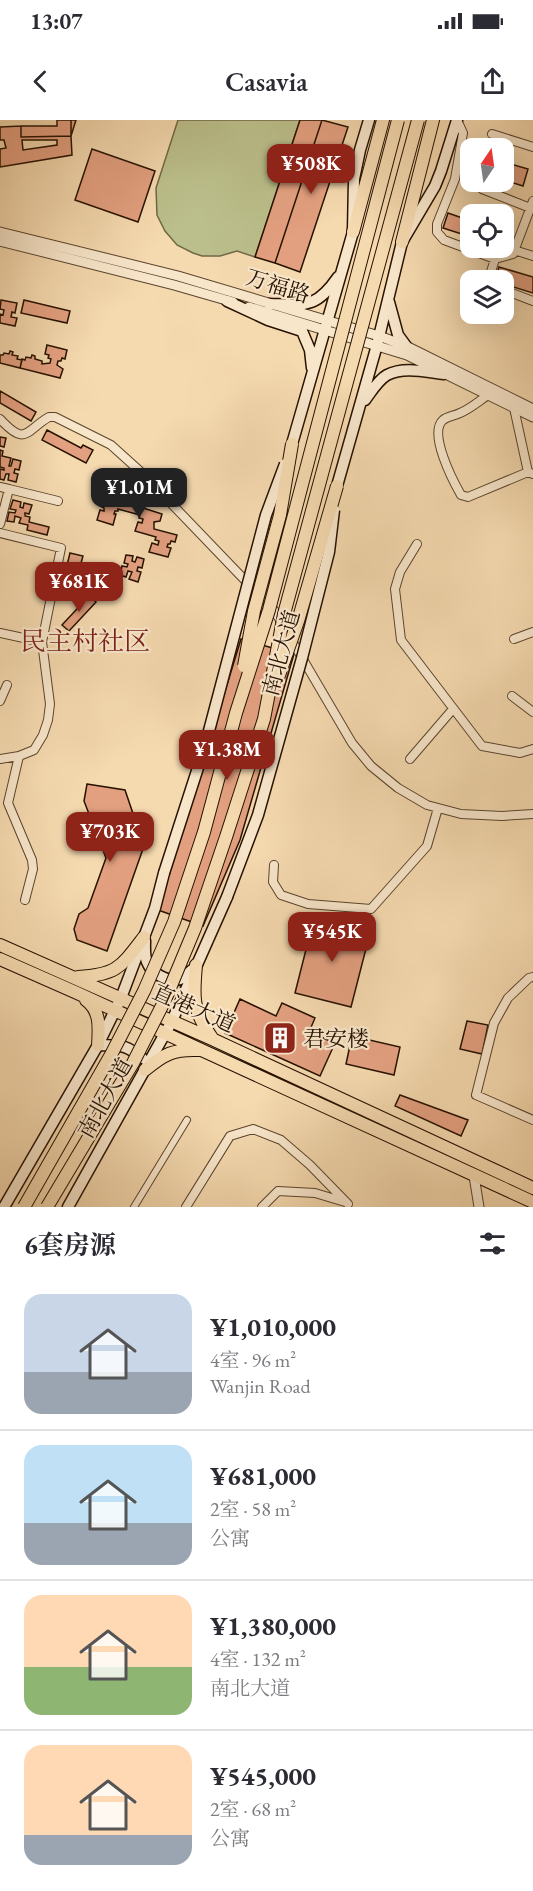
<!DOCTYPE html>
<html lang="zh">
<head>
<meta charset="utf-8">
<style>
	:root { --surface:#fff; --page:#f7f7f7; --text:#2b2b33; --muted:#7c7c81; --line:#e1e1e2; --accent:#8f2418 }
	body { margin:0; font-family:"EB Garamond","Noto Serif SC",serif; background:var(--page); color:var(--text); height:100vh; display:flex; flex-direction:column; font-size:22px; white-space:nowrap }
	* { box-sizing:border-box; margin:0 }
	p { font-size:20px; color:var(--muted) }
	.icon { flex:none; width:33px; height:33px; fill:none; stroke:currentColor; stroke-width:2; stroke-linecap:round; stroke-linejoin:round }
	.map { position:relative; height:1087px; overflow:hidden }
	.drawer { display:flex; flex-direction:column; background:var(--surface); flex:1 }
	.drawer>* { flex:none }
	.needle { width:39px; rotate:13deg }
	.buttons { position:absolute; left:460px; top:18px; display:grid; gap:12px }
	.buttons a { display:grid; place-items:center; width:54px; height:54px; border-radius:12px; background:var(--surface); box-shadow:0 6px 24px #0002; font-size:30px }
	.price { position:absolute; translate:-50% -51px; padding:0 14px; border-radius:12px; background:var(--accent); color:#fff; font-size:20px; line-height:39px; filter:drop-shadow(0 2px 3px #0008) }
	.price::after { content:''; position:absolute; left:50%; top:36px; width:18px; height:14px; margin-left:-9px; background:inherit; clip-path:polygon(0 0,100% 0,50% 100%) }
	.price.active { background:#222; color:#fff }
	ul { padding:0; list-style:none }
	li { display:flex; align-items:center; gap:18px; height:150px; padding:0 24px }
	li+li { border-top:2px solid var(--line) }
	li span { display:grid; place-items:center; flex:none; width:168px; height:120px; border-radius:18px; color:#555 }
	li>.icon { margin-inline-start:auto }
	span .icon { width:72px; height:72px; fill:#fffc; stroke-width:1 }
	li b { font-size:26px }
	h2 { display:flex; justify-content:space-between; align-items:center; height:72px; padding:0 24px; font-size:26px }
	.status { display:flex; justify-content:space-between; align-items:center; height:42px; padding:0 30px; background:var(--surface); direction:ltr }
	.status svg { height:16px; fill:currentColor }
	header { display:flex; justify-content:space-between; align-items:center; height:78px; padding:0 24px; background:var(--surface); font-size:27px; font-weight:600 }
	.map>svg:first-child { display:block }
</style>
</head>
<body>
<div class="status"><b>13:07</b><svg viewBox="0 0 49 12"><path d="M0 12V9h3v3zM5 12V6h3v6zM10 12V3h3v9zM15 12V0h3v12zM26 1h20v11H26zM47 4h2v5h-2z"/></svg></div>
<header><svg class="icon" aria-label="back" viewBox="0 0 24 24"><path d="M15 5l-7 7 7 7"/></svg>Casavia<svg class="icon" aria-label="share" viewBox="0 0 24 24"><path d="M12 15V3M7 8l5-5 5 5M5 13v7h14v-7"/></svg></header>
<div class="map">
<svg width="533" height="1087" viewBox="0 0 533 1087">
	<rect width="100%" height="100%" fill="#f5d9af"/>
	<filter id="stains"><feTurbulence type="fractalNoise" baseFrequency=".00333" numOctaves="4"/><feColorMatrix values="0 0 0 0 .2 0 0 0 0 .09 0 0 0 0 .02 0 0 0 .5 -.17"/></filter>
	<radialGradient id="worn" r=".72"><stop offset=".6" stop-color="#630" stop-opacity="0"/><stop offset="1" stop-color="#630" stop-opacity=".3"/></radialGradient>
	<path fill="#bbbf8b" stroke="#716846" stroke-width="1.5" d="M178,0H300L255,137L237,131L220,136H202L193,133L177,125L165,111L157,95L156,68Z"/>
	<path fill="#e3a080" stroke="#271200" stroke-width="1.5" fill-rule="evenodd" d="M57,0H71V16L21,17V6H57Z
		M71,0H76L71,16Z
		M300,0H322L275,143L255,137Z
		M322,0L348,7L300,152L275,143Z
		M21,6V17L71,16L72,35L0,47V29L6,28L4,20H0V7ZM22,20H57V25L23,30Z
		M92,29L155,51L138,102L75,80Z
		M469,31L471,32V51L464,49Z
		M504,42L528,49L523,66L504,60Z
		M448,93L471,101V117L443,108Z
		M499,147L533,157V173L504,164V160H495Z
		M1,180L17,183L15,193L12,192L11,197L17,198L15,206L0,203V194L3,195L4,190L0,189Z
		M24,180L70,191L67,203L21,193Z
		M47,225L67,230L65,239L62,238L61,241H58L57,245L63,249L60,258L20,248L22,239L25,240L26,237L31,238L32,235L35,236V239L42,241V244L50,243L51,239L48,238L49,235L45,234Z
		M10,231L13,232L12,235L18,236L17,239L22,240L20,248L0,243V235H3L4,233L9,234Z
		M0,271L36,292L31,301L0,283Z
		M47,310L81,328L83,325L93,330L86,343L42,320Z
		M0,317L6,318L4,327L0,326Z
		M0,330L3,331L2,336L11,338L9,346H11L13,339L21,341L19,350L15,349L14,353L18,354L16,362L8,360L9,354H6L4,360L0,359V349L4,350V348L0,347Z
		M128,367L148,373L145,380L140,379L138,384L141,385L140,387L162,394L160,401L154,402V409L177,415L175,422L171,421L170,424H168L167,427L171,428L168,437L149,432L152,423L158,425L159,421L155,420L156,417L135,411L138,402L142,403L143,399L139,398L140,395L118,389V391H115L114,394H116L113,405L97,400L100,390L104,391V388L100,386L102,377L124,383L125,380L129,381L130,376L126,375Z
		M13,380L21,382L20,387L23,388L24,383L32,385L29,394L25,393V396L30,397L29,402L49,407L47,415L27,410L28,405L19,403L21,398L15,396L14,402L7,401L9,392L15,393L16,390L10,389Z
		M70,433L83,436L76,461L64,458Z
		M126,435L133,436L132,441L135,442L137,437L144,439L142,448L138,447L137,451L141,452L138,462L129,459L132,452L128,451L126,457L117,454L115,459L110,458V461L114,462L111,470L105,469L106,464L102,463L101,468L93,466L96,457L99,458L101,454L97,453L99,443L108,446L106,453L110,454L111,448L121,451L122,446L127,447L128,444L124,443Z
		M89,476L96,482L69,511L62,505Z
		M241,519L294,534L240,720L203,806L158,790Z
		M87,664L125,670L144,726L107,831L77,820L74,809L79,794L88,788L106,738L84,681Z
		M314,798L370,813L351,887L295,873Z
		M240,879L276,896L282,883L315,898L309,912L335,923L320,956L225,913Z
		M467,901L488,905L482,934L460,929Z
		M352,916L400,927L394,955L346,944Z
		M400,975L468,1000L461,1016L395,986Z"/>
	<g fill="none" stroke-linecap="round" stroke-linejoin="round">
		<g stroke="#5a442c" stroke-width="8">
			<path id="pedestrian" d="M134,1087L187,1000"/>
		</g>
		<g stroke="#5a442c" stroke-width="10">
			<path id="minor" d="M457,0L463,13L455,59L437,104V112L444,120L495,139L513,134L533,81
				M492,14L533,27
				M482,69L533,89
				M514,130L533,136
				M491,160L490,155L495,139
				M504,170L533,181
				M488,275C479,281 470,289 460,293C454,296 448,296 443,300C428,313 453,361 461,375L468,377L528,352L533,354
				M514,288L528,352
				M0,299C26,327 25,311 49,297H55L111,325L142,353L260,476
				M0,367L9,369L0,404
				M9,369L58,381
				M0,413L61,428L42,522L50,584L48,600L43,615L34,630L19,636L0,639
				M417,424L400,452L395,469L401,520L482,626L520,633L533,629
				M268,484L274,490L352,623L371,646L398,668L427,685L461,694L502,696L533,694
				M0,513L42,522
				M514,519L533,512
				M512,576L533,592
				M0,581L7,565
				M19,636L8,683L32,740L33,749L25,780
				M410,639L453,589
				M274,745L273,762L281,775L308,784L371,789L427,726L438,688
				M533,857L529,858L508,878L494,903L476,975L533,1000
				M186,1087L230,1016L253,1009L281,1020L310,1045L348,1084
				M262,1087L278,1071L315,1073L345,1082"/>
		</g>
		<g stroke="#5a442c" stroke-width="11">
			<path id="tertiary" d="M0,112L178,156L379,216L406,226L533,289
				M0,121L174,165L233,182
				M249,187L407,235L533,297
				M474,1056L479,1087"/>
		</g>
		<g stroke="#271200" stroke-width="13">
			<path id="secondary" d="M227,181L268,200L302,211L310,230L312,248
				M389,182L398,215L406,226
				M269,184C305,185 316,189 338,157
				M365,280C371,272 378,260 387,255C404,246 426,252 444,254
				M292,324L353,112L354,59L360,30L369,0
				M337,366L377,225L402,122L435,66L441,51L457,0
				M145,821C145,828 144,838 148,844C152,853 166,861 176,860C183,860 187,854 192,850
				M98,925C120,926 124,923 142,938
				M4,1087L98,925L121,878L155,788L164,753
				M68,1087L172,901L227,777"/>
		</g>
		<g stroke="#271200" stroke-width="14">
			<path id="primary" d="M0,825L212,919L533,1068
				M0,839L75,872L533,1082
				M196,845C193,878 192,889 212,918
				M78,857C117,855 121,847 144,817
				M86,880C101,891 99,908 98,925
				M145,950C164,934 174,929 198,930"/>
		</g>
		<g stroke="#271200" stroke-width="14">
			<path id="trunk" d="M353,112L383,0
				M402,122L433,0"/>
		</g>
		<use href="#pedestrian" stroke="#f8e6cb" stroke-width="6"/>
		<use href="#minor" stroke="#f8e6cb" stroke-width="8"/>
		<use href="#tertiary" stroke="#f8e6cb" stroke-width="9"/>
		<use href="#secondary" stroke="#f8e6cb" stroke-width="10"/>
		<use href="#primary" stroke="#f5d9af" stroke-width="12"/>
		<use href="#trunk" stroke="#f5d9af" stroke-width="12"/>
		<g stroke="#271200" stroke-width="13" stroke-linecap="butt">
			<path id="secondary-bridge" d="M164,753L205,626L266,395L285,344
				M227,777L258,695L302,538L329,432L334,390"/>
		</g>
		<g stroke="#271200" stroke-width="14" stroke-linecap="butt">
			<path id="trunk-bridge" d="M244,546L254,491L280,395L292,324
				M278,558L298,501L337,366
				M24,1087L112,933L144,871L174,802L204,712L236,593L269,490L398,0
				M47,1087L133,943L165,880L195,808L226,717L264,599L284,494L418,0"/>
		</g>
		<use href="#secondary-bridge" stroke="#f8e6cb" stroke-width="10"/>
		<use href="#trunk-bridge" stroke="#f5d9af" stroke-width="12"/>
	</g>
	<defs>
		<g id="building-square" transform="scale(1.725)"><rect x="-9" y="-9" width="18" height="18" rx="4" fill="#8f2418" stroke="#f8e6cb"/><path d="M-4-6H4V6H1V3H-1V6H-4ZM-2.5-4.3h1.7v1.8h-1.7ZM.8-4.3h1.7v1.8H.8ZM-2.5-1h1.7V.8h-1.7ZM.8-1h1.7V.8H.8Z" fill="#fff"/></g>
	</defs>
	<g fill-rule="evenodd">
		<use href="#building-square" x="280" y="918"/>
	</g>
	<g text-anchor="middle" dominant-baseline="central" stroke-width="4.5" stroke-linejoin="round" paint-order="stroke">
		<g font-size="22" fill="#271200" stroke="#f8e6cb">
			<text transform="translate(278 166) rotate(17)">万福路</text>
			<text transform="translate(281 533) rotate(-75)">南北大道</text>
			<text transform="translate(194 888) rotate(24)">直港大道</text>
			<text transform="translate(105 978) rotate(-61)">南北大道</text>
		</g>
		<g font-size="22" fill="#271200" stroke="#f8e6cb" text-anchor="start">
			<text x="303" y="918">君安楼</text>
		</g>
		<g font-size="26" fill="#7a1f14" stroke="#f8e6cb">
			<text x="85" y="521">民主村社区</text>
		</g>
	</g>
	<rect width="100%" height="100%" filter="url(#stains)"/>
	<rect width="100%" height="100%" fill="url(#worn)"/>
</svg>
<div class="buttons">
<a><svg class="needle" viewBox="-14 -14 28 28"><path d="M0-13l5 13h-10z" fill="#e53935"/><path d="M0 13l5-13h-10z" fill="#7c7c81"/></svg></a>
<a><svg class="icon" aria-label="locate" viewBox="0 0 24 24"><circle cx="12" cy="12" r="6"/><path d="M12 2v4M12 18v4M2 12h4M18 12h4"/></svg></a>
<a><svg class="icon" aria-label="layers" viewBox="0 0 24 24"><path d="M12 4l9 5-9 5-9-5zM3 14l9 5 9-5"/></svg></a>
</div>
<b class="price" style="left:311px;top:75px">¥508K</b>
<b class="price active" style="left:139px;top:399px">¥1.01M</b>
<b class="price" style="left:79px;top:493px">¥681K</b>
<b class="price" style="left:227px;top:661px">¥1.38M</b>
<b class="price" style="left:110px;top:743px">¥703K</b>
<b class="price" style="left:332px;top:843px">¥545K</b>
</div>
<section class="drawer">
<h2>6套房源<svg class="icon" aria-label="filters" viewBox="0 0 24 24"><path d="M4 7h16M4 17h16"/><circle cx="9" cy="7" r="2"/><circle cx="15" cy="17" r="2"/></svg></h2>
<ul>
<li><span style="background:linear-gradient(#c9d6e8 65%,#9aa5b1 0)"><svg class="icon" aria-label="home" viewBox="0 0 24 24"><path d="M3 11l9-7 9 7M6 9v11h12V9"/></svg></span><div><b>¥1,010,000</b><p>4室 · 96 m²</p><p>Wanjin Road</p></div></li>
<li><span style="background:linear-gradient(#bfe0f5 65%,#9aa5b1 0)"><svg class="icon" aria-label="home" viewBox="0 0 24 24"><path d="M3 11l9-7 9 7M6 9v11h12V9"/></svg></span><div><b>¥681,000</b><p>2室 · 58 m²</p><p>公寓</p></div></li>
<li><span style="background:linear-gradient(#ffd9b3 60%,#8fb573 0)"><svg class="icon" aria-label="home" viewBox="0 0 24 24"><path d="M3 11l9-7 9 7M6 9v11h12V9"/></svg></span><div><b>¥1,380,000</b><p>4室 · 132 m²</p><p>南北大道</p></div></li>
<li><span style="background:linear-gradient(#ffd9b3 75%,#9aa5b1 0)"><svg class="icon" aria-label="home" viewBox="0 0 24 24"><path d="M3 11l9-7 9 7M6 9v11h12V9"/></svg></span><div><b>¥545,000</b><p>2室 · 68 m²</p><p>公寓</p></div></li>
</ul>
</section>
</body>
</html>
